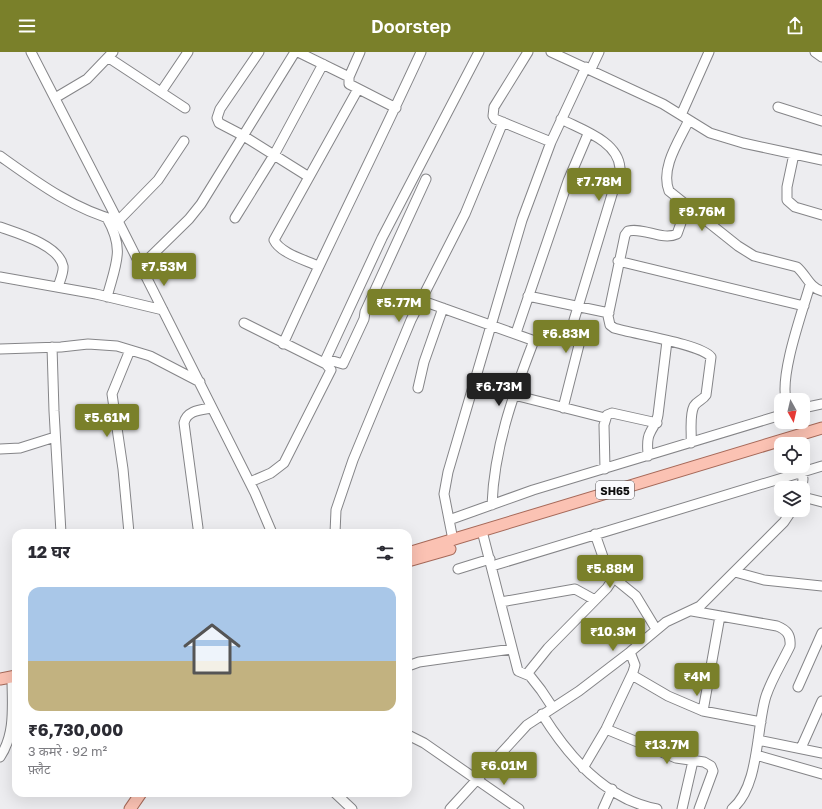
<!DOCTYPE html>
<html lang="hi">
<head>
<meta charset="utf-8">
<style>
	:root { --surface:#fff; --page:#f2f2f3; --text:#2b2b33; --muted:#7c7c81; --accent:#7a802a }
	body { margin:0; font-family:"Golos Text","Noto Sans Devanagari",sans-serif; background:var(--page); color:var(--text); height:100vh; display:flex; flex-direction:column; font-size:15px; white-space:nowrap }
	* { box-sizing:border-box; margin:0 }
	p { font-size:13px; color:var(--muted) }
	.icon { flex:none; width:22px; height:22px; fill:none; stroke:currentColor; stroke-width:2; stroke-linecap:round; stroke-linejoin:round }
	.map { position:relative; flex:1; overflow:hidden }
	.details { position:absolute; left:12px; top:477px; width:400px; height:268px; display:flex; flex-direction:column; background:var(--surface); border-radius:12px; box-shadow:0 4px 16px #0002 }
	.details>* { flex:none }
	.needle { width:26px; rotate:172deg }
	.fabs { position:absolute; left:774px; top:341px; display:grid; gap:8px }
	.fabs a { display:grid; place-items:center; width:36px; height:36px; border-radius:8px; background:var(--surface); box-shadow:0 4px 16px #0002; font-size:20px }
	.price { position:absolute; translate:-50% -34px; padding:0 9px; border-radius:4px; background:var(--accent); color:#fff; font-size:13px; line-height:26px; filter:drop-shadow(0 1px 2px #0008) }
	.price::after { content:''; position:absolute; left:50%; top:24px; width:12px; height:9px; margin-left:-6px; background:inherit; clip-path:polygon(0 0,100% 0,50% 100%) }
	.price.current { background:#222; color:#fff }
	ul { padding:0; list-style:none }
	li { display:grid; align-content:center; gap:8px; height:212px; padding:0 16px }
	li span { display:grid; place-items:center; height:124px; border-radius:12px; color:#555 }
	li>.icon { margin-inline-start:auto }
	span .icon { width:72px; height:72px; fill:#fffc; stroke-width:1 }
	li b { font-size:17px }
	h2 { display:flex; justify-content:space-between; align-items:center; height:48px; padding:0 16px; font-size:17px }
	header { display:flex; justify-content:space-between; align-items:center; height:52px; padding:0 16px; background:var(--accent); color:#fff; font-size:18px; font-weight:600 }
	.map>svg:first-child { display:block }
</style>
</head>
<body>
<header><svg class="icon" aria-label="menu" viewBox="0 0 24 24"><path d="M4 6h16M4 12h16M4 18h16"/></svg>Doorstep<svg class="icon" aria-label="share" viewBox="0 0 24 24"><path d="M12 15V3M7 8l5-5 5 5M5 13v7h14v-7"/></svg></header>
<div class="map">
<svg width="822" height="757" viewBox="0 0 822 757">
	<rect width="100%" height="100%" fill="#ededf0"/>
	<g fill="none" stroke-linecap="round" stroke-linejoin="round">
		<g stroke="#858588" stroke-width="11">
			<path id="minor" d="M31,0L118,169L255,441L272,481
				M259,0L220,57L217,66L219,71L242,83L309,125
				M298,0L349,25
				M360,0L349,25V32L396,56
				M528,0L494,55L493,64L495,67L551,90
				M551,0L663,52L710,81L743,91L822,108
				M815,0L822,5
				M109,6L185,56
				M591,17L599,0
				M161,40L188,0
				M55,46L87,27L113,0
				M778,55L822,69
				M681,63L709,0
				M561,67C582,78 618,89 620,116L574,268C573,280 579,283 579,293L563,356
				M689,68C679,89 660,116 669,139L738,194L754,204L797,215C807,224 809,235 822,239
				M794,102L787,135V148L795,155L822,163
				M0,104C38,131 73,157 118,169L158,128L184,89
				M687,154L677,182C662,189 644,175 628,179L625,183L608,264L610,273L614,276C633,282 701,292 711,305L706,343C703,348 697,349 694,354C689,364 692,380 691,391
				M107,166C125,198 116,211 107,245
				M235,166L274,103L323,12
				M0,175C17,181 59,193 63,214C64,220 60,228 58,235
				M618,209L804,254
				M141,214L189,167L201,152L295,0
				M318,214C305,208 280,201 274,188L358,37
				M0,225L96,242L163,258
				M528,244L609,261
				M420,248L532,288L533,291C513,343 494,396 492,453
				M244,271L326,312L331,318L284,411L271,421L250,430
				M516,281L568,129L588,82
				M283,292C327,194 376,98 421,0
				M52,295L54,359L61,481
				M0,297L61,295L88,292L117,294L150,304L200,330
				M326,307L343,312L364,267L365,260L426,127
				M324,311L382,186L479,0
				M418,336L424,310L443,256
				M514,343L605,366
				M786,348C780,321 802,261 810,233
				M803,356L822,352
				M0,397L20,396L55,385
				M648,404C648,396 646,388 650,381C653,374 657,371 658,363L667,289
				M800,414L803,427L802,436
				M605,417L604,373L607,363L612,361L657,371
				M803,445L822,450
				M449,468L533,438L781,363
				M198,476L184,371C187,358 201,358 212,356
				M482,479L518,619L530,624L541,638L553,656
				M129,481L123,417L112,342L130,298
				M335,481L336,458L353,408L411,268L465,162L503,70
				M595,482L609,522L636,544L656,577
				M453,488L444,442L448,420L522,168L551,90L586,15
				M492,514L822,414
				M458,517L490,507
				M735,520L764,528L822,534
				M501,550L575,537L595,548
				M692,559L777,574C787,578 791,583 790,594C782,611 772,626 766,644C756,675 760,734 732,757
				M408,614L419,610L512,597
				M527,622L548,596L607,536L613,527
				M632,623L668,644L703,659L761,670
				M798,635L822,581
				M703,659L720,564
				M542,662C569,705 605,747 657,757
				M606,677L676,706L704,710L711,714L713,719L699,757
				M408,683L424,691L519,757
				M758,688L822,701
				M801,696L822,649
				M756,703L822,722
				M0,705C16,681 12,653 12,625
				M583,716L606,677L633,620L635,613L630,600
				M335,741L352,757
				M450,757L527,673L579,639L630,600L666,570L700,554L784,470L792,458
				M603,757L612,737
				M682,757L693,709"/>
		</g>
		<g stroke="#a66959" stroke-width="13">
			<path id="major" d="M408,501L822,376
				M408,509L450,497
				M0,627L16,624
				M130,757L141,741"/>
		</g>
		<use href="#minor" stroke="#fff" stroke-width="9"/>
		<use href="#major" stroke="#fbc2b3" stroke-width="11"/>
	</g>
	<g text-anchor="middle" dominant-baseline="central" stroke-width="4" stroke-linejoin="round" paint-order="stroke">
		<rect fill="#fafafd" stroke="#545456" stroke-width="1" x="596" y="429" width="38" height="18" rx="3"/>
		<g font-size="11" font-weight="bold" fill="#0d0d0e">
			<text x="615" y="438">SH65</text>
		</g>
	</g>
</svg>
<div class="fabs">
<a><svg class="needle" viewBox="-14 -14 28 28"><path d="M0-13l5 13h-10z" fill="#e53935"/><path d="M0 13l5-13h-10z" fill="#7c7c81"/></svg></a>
<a><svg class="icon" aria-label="locate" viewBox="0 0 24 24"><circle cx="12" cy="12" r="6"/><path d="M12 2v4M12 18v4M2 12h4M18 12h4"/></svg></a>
<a><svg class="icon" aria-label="layers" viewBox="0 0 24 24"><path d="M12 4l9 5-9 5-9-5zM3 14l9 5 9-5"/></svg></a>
</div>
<b class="price" style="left:599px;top:150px">₹7.78M</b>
<b class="price" style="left:702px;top:180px">₹9.76M</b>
<b class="price" style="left:164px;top:235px">₹7.53M</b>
<b class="price" style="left:399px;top:271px">₹5.77M</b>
<b class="price" style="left:566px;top:302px">₹6.83M</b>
<b class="price current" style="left:499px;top:355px">₹6.73M</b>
<b class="price" style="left:107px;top:386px">₹5.61M</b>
<b class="price" style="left:610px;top:537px">₹5.88M</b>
<b class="price" style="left:613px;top:600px">₹10.3M</b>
<b class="price" style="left:697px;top:645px">₹4M</b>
<b class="price" style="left:667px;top:713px">₹13.7M</b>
<b class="price" style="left:504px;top:734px">₹6.01M</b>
<section class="details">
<h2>12 घर<svg class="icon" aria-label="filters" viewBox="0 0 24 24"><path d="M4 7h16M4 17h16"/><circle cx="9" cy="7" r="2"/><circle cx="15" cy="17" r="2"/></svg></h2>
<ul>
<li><span style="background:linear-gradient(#a9c7e8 60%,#c2b280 0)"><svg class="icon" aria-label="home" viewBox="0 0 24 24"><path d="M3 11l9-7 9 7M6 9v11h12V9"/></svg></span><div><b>₹6,730,000</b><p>3 कमरे · 92 m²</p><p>फ़्लैट</p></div></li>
</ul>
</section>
</div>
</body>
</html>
